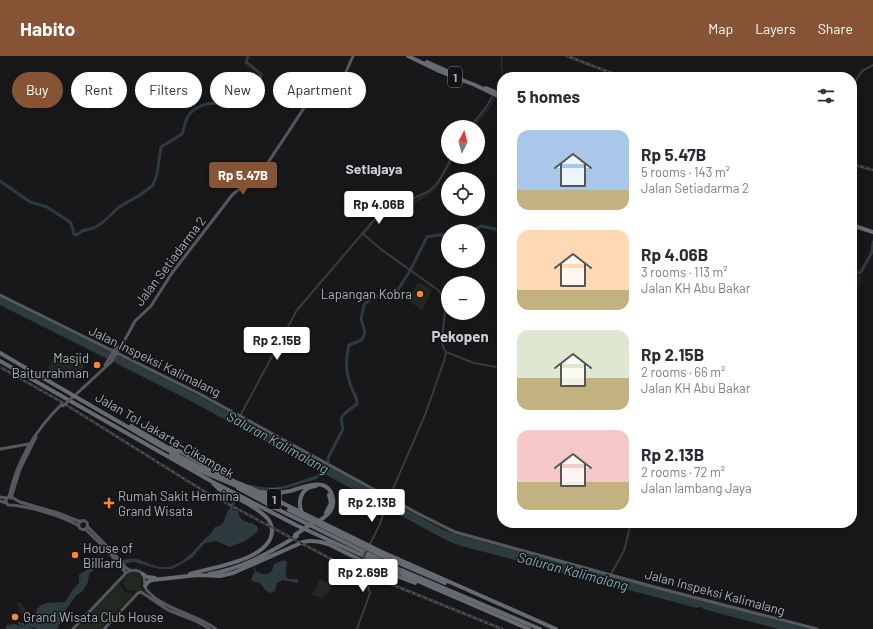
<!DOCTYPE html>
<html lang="en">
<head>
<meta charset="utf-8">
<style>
	:root { --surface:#fff; --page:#f7f7f7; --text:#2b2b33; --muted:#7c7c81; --accent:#865434 }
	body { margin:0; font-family:Barlow,sans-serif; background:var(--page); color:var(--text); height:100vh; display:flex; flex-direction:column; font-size:15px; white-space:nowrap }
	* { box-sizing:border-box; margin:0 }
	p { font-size:13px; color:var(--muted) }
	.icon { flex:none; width:22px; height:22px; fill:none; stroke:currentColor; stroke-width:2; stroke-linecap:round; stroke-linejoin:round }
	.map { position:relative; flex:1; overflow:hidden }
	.details { position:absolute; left:497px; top:16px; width:360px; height:456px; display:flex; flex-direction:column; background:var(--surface); border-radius:16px; box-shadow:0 2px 10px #0003 }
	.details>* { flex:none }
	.top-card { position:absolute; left:12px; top:16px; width:380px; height:36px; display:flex; gap:8px }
	.needle { width:26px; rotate:6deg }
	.fabs { position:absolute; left:441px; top:64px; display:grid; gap:8px }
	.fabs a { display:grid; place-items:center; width:44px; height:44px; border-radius:50%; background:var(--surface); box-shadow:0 2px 10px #0003; font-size:20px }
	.price { position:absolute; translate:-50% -34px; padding:0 9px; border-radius:4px; background:#fff; color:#222; font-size:13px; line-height:26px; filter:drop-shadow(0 1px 2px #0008) }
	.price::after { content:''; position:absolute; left:50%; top:24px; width:12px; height:9px; margin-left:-6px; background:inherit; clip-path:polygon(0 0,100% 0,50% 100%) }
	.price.current { background:var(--accent); color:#fff }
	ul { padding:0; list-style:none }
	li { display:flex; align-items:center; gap:12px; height:100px; padding:0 20px }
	li span { display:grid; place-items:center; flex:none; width:112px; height:80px; border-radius:12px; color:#555 }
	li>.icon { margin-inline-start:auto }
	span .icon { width:48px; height:48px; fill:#fffc; stroke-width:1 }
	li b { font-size:17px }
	h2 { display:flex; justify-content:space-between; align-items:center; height:48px; padding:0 20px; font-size:17px }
	.pill { padding:0 14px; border-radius:18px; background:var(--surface); box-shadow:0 2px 10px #0003; font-size:14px; line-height:36px }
	.pill.current { background:var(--accent); color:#fff }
	header { display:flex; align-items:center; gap:24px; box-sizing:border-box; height:56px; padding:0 20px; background:var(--accent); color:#fff }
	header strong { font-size:19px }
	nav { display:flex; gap:22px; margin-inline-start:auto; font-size:14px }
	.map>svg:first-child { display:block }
</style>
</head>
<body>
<header>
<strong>Habito</strong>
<nav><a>Map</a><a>Layers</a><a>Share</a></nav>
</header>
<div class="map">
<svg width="873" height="573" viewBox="0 0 873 573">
	<rect width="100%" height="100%" fill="#18181a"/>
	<path fill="#202820" d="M862,220L856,235L852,237V222Z
		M418,226L432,234L422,255L408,244Z
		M0,239L107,292L120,290L116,296L165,320L385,439L464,479L817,573H809L705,545L703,546L700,544L458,479L443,474L188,335L0,241Z
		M56,296L84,308L83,313L89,316L73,325L47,314Z
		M136,516L141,520L142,531L145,536C136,533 121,539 124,522L130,517Z
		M320,523L332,530L328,539L325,538L323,543L312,539Z
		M119,526L124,536L133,538L101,573H76Z
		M21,546L29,562L25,564L17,548Z"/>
	<path fill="#2d3b3f" d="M0,241L182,331L297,393L443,474L458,479L700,544L703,546L705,545L809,573H778L703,553L702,551H699L697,552L458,489L444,483L187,343L0,249Z
		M230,453L238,455C239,458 240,463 243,464C249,468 253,465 258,472L257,476L245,485L230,491L216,485L205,487L192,502L172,513H159L134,506L95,513L89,518L88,526L82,536L76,539L64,557L57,573H37L34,571L31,573H6V569L15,568L22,571L23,569L21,570L18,568V566L22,567H24V569H25L28,564L36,559L37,553L40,550L46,547L65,546L74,532L79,527V519C86,511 127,501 137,503C145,505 152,510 161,511C180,512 189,499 201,487C207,480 211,479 215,471C228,469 222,460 230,453Z
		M284,504L287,506C287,511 282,523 291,523C293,524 295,523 298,523V527L283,524L277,527L275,535L270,537L265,534L261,528L251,524L255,515L262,518H268L272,515L274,508Z"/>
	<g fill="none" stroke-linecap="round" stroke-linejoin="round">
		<path stroke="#2d3b3f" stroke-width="1" d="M502,0L501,6L503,21
			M498,35L502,28
			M473,71L487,55L495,42
			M374,166L378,162L422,142L435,133L454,101
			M365,177L372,168
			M254,510L255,515"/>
		<path stroke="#2d3b3f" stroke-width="3" d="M0,125L30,146L47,151L67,164L71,167L74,178L77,179L82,175L94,172L102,167L119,151L140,139L153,129L157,118L161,91L182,78C184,73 185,66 188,60C204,38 233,52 255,47L260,28L261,18L246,6L248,0
			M462,175L464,173L473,174L481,170L499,174L502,167
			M411,213L427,181L438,179H448
			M852,219L861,216L872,196L873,186
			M328,406V402L343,373L341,363L344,358L357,348C358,342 354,338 352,333C346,319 345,304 349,289L362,284L365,276L361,263L364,249L371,242L397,235L410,215
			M250,430C274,437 286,431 308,424C314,422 318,422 321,416
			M231,453L234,445"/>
		<path stroke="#393b3f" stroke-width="2" d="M852,30L862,15L873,9
			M470,71L485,53L494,38
			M362,177L382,194L438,234L446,244L442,285L443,291L446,296L445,302L425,359L385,451L380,468L370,488
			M446,296L474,307L502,312
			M240,360L297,254L374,164L378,160L429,135C440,127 445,113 452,101
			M611,518L624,495L631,467
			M357,573L370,537C368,525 357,520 361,506"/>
		<path stroke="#55595e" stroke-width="3" d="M0,239L198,337L417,457L455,476L658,532L817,573
			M105,309L116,292L120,290
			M84,331L111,306L127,280L135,265L151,250L172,217L233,138L261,117L291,72L309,44L311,43L326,48L333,45L353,0
			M0,393L29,388
			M0,441L7,442
			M9,441C17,404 35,374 62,348
			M11,442L20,413L36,381
			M0,445L6,447
			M78.5 469a4.5 4.5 0 1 1 9 0a4.5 4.5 0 1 1-9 0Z
			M79,470C63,460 26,449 8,449L6,446V444L8,441H11L20,446L58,457L81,466
			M87,470L110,493L126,512L130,514
			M85,473L108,495L126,517
			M73,573L126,517C132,513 141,513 144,521C145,525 144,529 146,533C148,536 152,539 155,542C174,556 197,559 216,573
			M104,573L138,537L141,536L168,554L196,565L210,573"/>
		<path stroke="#656b70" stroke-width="4" d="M408,0L439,15L475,29L502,42
			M427,6L456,19
			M486,32L502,39
			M852,169L873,176
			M0,305L211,425L296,469L429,530L529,573
			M131,370L177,397
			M172,391L225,420
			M238,432L277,453L399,513L540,573
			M262,436C272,438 281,437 290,435C304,431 329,419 333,443C335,454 326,460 319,465
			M302,457C297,445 301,431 316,430
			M326,457L331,447L329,439
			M143,518L147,521L155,522
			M190,518C212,511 271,504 272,475C272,468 269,463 264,459C252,448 234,441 219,433L213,427
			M209,518C241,513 269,497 297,480
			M197,519L220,520L233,517L303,486C312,484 319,485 328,488L381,514L415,527
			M145,530L148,526L152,524L198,519"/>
		<g stroke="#4c5054" stroke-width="2.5">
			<path id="rail" d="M567,0L622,21
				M852,108L873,114
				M0,311L60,345L202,434L329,502L361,516L502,573"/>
		</g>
		<use href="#rail" stroke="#131315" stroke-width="1" stroke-dasharray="3" stroke-linecap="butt"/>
		<path stroke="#393b3f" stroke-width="2" d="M361,506L370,488"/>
		<path stroke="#55595e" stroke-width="3" d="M63,350L84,331"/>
		<path stroke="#656b70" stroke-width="4" d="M0,297L164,392L198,410L262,437L382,496L556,573
			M171,399L196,413L274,446
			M289,454L380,499L445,527
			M295,479L315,465"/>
	</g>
	<g fill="#f58735" stroke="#131315" stroke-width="1.5">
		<circle cx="420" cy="238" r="4"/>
		<circle cx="97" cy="309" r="4"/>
		<path d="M107 441h4v4h4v4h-4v4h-4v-4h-4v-4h4z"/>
		<circle cx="75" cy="499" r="4"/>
		<circle cx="15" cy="561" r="4"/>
	</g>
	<g text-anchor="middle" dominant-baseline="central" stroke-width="3" stroke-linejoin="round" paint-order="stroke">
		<g fill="#131315" stroke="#7d8388" stroke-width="1">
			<rect x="448" y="11" width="14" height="20" rx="3"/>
			<rect x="267" y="433" width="14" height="20" rx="3"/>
		</g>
		<g font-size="12" font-weight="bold" fill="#aab3ba">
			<text x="455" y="21">1</text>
			<text x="274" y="443">1</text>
		</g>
		<g font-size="13" fill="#aab3ba" stroke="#131315">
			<text transform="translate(170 205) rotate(-53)">Jalan Setiadarma 2</text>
			<text transform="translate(155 305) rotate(26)">Jalan Inspeksi Kalimalang</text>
			<text transform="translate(165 379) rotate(30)">Jalan Tol Jakarta–Cikampek</text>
			<text transform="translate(715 536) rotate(15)">Jalan Inspeksi Kalimalang</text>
		</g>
		<g font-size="13" fill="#aab3ba" stroke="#131315" text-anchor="start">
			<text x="412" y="238" text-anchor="end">Lapangan Kobra</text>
			<text x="89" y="302" text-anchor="end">Masjid<tspan x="89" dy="15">Baiturrahman</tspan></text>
			<text x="118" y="440">Rumah Sakit Hermina<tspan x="118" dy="15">Grand Wisata</tspan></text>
			<text x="83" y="492">House of<tspan x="83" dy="15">Billiard</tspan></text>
			<text x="23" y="561">Grand Wisata Club House</text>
		</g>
		<g font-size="14" font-weight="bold" fill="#cbd1d6" stroke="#131315">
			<text x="374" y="112">Setiajaya</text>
		</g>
		<g font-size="14" font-style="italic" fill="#81a9b5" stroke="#131315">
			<text transform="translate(278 386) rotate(29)">Saluran Kalimalang</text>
			<text transform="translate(573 515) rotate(15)">Saluran Kalimalang</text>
		</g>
		<g font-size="15" font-weight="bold" fill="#cbd1d6" stroke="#131315">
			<text x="460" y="280">Pekopen</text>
		</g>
	</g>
</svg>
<div class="fabs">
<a><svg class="needle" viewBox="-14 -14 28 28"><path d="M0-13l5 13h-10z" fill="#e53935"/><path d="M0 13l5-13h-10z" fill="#7c7c81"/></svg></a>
<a><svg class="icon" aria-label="locate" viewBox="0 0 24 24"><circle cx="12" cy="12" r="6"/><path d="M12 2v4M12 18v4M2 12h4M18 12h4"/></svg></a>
<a>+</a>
<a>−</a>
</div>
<b class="price current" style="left:243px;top:140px">Rp 5.47B</b>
<b class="price" style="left:379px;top:169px">Rp 4.06B</b>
<b class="price" style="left:277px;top:305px">Rp 2.15B</b>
<b class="price" style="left:372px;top:467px">Rp 2.13B</b>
<b class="price" style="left:363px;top:537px">Rp 2.69B</b>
<div class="top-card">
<a class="pill current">Buy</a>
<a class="pill">Rent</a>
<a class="pill">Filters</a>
<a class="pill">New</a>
<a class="pill">Apartment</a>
</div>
<section class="details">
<h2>5 homes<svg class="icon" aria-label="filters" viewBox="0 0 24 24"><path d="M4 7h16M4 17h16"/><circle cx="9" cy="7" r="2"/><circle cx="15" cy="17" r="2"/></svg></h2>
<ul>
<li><span style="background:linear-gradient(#a9c7e8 75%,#c2b280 0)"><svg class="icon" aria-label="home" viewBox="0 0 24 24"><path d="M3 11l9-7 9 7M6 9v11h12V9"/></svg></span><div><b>Rp 5.47B</b><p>5 rooms · 143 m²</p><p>Jalan Setiadarma 2</p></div></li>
<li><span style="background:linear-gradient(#ffd9b3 75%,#c2b280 0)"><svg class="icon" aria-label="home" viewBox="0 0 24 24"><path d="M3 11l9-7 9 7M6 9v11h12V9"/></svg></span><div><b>Rp 4.06B</b><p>3 rooms · 113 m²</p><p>Jalan KH Abu Bakar</p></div></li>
<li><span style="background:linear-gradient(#dfe7d0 60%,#c2b280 0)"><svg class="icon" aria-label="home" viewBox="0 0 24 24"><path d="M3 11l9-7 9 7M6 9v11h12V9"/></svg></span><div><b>Rp 2.15B</b><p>2 rooms · 66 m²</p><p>Jalan KH Abu Bakar</p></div></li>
<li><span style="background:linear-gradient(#f6c9c9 65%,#c2b280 0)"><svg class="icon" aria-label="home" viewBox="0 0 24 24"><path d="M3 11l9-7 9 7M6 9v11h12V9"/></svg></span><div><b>Rp 2.13B</b><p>2 rooms · 72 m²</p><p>Jalan lambang Jaya</p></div></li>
</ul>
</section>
</div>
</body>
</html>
